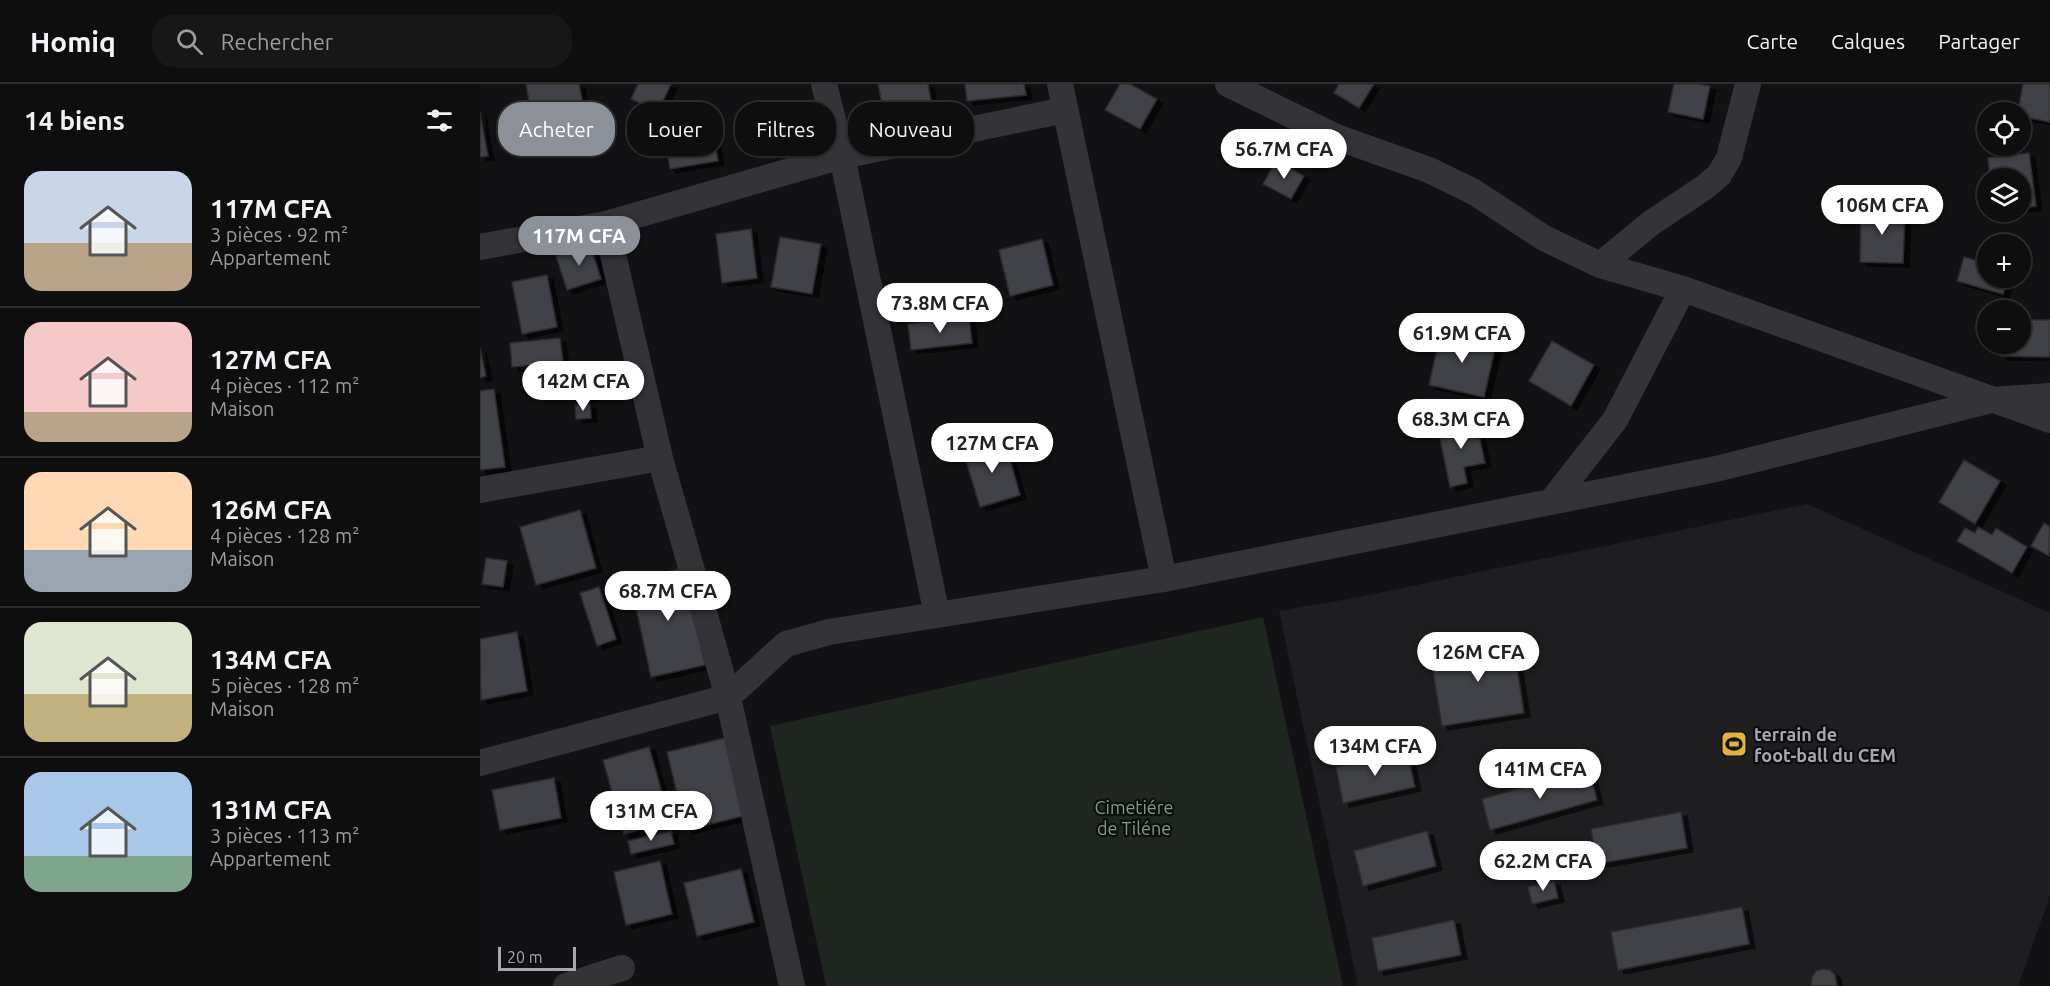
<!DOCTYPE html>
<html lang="fr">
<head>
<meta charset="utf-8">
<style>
	:root { --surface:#0e0e0f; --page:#171718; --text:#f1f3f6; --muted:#9b9c9e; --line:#2e2e2f; --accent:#8c9099 }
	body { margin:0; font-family:Ubuntu,sans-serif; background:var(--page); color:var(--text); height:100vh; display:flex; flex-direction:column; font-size:22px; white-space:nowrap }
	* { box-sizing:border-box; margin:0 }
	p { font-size:20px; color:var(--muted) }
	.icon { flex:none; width:33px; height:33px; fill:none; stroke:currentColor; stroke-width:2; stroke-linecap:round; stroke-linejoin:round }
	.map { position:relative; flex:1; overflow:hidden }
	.panel { display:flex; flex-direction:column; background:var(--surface); width:480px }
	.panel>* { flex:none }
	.hud { position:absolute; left:18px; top:18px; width:570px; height:54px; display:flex; gap:12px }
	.controls { position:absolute; left:1497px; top:18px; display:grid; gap:12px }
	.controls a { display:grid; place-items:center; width:54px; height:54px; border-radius:50%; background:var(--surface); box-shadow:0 2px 4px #0004,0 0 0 2px var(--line); font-size:30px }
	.scale { position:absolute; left:18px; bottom:15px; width:78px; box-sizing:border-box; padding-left:6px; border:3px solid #a5a8b3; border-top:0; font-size:16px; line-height:21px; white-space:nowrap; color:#a5a8b3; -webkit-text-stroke:4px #0d0d0f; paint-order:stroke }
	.price { position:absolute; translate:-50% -51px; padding:0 14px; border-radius:21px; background:#fff; color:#222; font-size:20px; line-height:39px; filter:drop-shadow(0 2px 3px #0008) }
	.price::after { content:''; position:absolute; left:50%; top:36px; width:18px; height:14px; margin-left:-9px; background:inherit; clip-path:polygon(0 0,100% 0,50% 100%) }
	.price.active { background:var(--accent); color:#fff }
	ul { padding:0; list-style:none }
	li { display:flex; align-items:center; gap:18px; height:150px; padding:0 24px }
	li+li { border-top:2px solid var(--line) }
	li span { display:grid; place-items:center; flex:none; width:168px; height:120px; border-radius:18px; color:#555 }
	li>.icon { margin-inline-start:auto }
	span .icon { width:72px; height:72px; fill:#fffc; stroke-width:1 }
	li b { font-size:26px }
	h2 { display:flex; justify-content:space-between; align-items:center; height:72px; padding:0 24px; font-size:26px }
	.pill { padding:0 21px; border-radius:24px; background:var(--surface); box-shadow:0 2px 4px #0004,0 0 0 2px var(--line); font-size:21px; line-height:54px }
	.pill.active { background:var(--accent); color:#fff }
	header { display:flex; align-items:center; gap:36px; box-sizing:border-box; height:84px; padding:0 30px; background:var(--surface); border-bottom:2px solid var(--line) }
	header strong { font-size:28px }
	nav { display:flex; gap:33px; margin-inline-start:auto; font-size:21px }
	.search { width:420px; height:54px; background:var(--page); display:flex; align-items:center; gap:15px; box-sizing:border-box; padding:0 21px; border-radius:24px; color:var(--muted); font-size:22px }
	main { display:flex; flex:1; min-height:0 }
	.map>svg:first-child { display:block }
</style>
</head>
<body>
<header>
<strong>Homiq</strong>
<div class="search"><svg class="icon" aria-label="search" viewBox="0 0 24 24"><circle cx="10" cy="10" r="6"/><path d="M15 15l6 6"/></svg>Rechercher</div>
<nav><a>Carte</a><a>Calques</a><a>Partager</a></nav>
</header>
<main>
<section class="panel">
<h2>14 biens<svg class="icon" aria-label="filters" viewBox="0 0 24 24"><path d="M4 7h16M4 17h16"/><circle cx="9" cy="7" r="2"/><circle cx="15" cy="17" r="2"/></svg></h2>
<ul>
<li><span style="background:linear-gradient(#c9d6e8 60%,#b9a48a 0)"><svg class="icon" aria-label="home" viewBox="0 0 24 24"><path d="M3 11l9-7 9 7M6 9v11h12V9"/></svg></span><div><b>117M CFA</b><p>3 pièces · 92 m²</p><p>Appartement</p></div></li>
<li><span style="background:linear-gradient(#f6c9c9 75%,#b9a48a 0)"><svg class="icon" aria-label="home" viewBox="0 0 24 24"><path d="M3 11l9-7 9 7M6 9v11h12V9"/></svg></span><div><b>127M CFA</b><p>4 pièces · 112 m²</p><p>Maison</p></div></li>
<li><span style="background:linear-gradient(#ffd9b3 65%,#9aa5b1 0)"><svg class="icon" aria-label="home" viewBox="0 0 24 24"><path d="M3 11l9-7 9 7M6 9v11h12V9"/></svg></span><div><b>126M CFA</b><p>4 pièces · 128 m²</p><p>Maison</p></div></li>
<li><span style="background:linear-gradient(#dfe7d0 60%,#c2b280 0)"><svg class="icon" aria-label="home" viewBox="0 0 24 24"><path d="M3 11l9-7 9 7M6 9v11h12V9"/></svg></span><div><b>134M CFA</b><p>5 pièces · 128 m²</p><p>Maison</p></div></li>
<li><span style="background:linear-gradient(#a9c7e8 70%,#7fa58c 0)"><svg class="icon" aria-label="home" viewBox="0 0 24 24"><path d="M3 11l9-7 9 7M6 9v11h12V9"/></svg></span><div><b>131M CFA</b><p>3 pièces · 113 m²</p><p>Appartement</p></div></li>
</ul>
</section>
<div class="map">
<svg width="1570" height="902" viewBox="0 0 1570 902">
	<defs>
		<filter id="shadow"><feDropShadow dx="6" dy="4" stdDeviation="0" flood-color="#0009"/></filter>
	</defs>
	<rect width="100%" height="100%" fill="#121214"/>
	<path fill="#1e1e21" d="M1327,420L1570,529V812L1538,902H878L799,527L879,513Z"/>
	<path fill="#1f2620" d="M783,533L863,902H346L290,642Z"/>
	<path fill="#414247" stroke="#2d2c30" stroke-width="1.5" filter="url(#shadow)" d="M46,0H99L108,47L56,57Z
		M158,0H191L178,27L151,15Z
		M398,0H448L453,28L406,38Z
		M485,0H544L546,11L487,17Z
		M640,0H650L677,15L660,45L625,26Z
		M859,0H894L879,24L854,9Z
		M1194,0H1218L1230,2L1223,35L1188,28Z
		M1543,0H1570V38L1540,32V28H1538Z
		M0,28L8,72L0,73Z
		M230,34L238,77L190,85L183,43Z
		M1549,69L1556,122L1540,124V94H1510L1508,74Z
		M796,77L824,92L811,115L783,100Z
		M1381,126L1425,127L1423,179L1380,178Z
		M271,145L277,194L242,199L236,150Z
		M300,153L341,160L332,210L291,203Z
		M562,155L573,201L530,212L519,166Z
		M110,160L121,195L87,206L76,172Z
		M1484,173L1508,180V194H1528L1523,210L1477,197Z
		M67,191L77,243L42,250L32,198Z
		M489,233L492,259L431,266L428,240Z
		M1540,236H1570V273L1520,272V260H1540Z
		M961,248L1016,260L1004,313L949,301Z
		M80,254L83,278L32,283L30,259Z
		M1072,257L1114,281L1091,322L1049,297Z
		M0,264L6,292L0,294Z
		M109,298L112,313L97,316L95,301Z
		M14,305L25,383L0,386V307Z
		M110,320L111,334L96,335L95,321Z
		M996,337L1005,379L984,383L987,399L970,403L958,345Z
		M525,358L540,411L500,423L484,370Z
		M1484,376L1520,397L1495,440L1459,418Z
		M100,426L116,484L56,501L40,443Z
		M1564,439L1570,443L1569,472L1551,462Z
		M1498,443L1512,451L1516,444L1547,463L1532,489L1477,457L1485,444L1495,449Z
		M6,474L27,477L23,503L2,500Z
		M204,484L225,581L171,593L150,496Z
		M119,503L136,555L117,562L100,509Z
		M37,548L47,607L1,616L0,555Z
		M1008,551L1011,569L1034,565L1044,629L962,642L952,581L976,577L972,557Z
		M245,654L263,732L206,746L187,668Z
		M169,663L190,737L144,750L123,676Z
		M927,667L935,703L863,719L856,683Z
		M1109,685L1117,716L1010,746L1002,715Z
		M74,694L81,734L20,746L12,706Z
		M1201,728L1207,764L1117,780L1111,745Z
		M191,747L194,760L151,770L148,757Z
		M947,747L956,782L883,802L874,767Z
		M1067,767L1069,786L1044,789L1041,770Z
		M180,777L192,830L146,841L134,788Z
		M261,785L274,838L217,852L204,799Z
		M1074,797L1078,814L1052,820L1048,803Z
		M1262,823L1269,860L1138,886L1131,848Z
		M974,836L981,871L898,887L892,854Z
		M1343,885L1350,886L1355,891L1357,902H1331L1332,893L1336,887Z"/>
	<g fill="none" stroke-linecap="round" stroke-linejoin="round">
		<path stroke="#343438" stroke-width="26" d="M344,0L362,72L457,531
			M580,0L684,495
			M748,0L856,53L949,86L994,108L1064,154L1120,181L1203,205L1570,336
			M126,140L180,374L248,613L312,902
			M0,163L126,140L362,72L585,26
			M1120,181L1171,139L1225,103L1239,91L1249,74L1268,0
			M0,406L180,374
			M1071,418L1135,336L1203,205
			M0,679L248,613L306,560L349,548L684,495L1236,385L1512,316L1570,312
			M86,902L142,884"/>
	</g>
	<defs>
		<g id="stadium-square" transform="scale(1.35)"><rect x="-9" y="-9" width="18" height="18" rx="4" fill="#e3b43a" stroke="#0d0d0f"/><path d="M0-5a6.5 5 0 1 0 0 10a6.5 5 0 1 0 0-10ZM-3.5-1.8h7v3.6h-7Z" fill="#111"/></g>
	</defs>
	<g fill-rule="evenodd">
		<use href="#stadium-square" x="1254" y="660"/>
	</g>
	<g text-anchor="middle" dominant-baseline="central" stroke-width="4.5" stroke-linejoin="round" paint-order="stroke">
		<g font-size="18" font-weight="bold" fill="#a5a8b3" stroke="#0d0d0f" text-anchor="start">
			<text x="1274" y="650">terrain de<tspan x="1274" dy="21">foot-ball du CEM</tspan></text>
		</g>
		<g font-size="18" fill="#7d9d81" stroke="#0d0d0f">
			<text x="654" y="723">Cimetiére<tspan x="654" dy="21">de Tiléne</tspan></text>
		</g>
	</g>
</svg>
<div class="controls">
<a><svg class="icon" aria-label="locate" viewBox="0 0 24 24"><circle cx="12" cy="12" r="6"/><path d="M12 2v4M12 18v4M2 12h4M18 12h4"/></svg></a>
<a><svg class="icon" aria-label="layers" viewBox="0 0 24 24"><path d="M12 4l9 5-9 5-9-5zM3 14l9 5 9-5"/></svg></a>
<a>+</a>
<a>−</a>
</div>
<div class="scale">20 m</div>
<b class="price" style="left:804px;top:96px">56.7M CFA</b>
<b class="price" style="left:1402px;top:152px">106M CFA</b>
<b class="price active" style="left:99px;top:183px">117M CFA</b>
<b class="price" style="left:460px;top:250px">73.8M CFA</b>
<b class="price" style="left:982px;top:280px">61.9M CFA</b>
<b class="price" style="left:103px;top:328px">142M CFA</b>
<b class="price" style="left:981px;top:366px">68.3M CFA</b>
<b class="price" style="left:512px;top:390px">127M CFA</b>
<b class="price" style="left:188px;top:538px">68.7M CFA</b>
<b class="price" style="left:998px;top:599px">126M CFA</b>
<b class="price" style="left:895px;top:693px">134M CFA</b>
<b class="price" style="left:1060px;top:716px">141M CFA</b>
<b class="price" style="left:171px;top:758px">131M CFA</b>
<b class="price" style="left:1063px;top:808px">62.2M CFA</b>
<div class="hud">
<a class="pill active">Acheter</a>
<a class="pill">Louer</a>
<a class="pill">Filtres</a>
<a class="pill">Nouveau</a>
</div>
</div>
</main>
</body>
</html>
